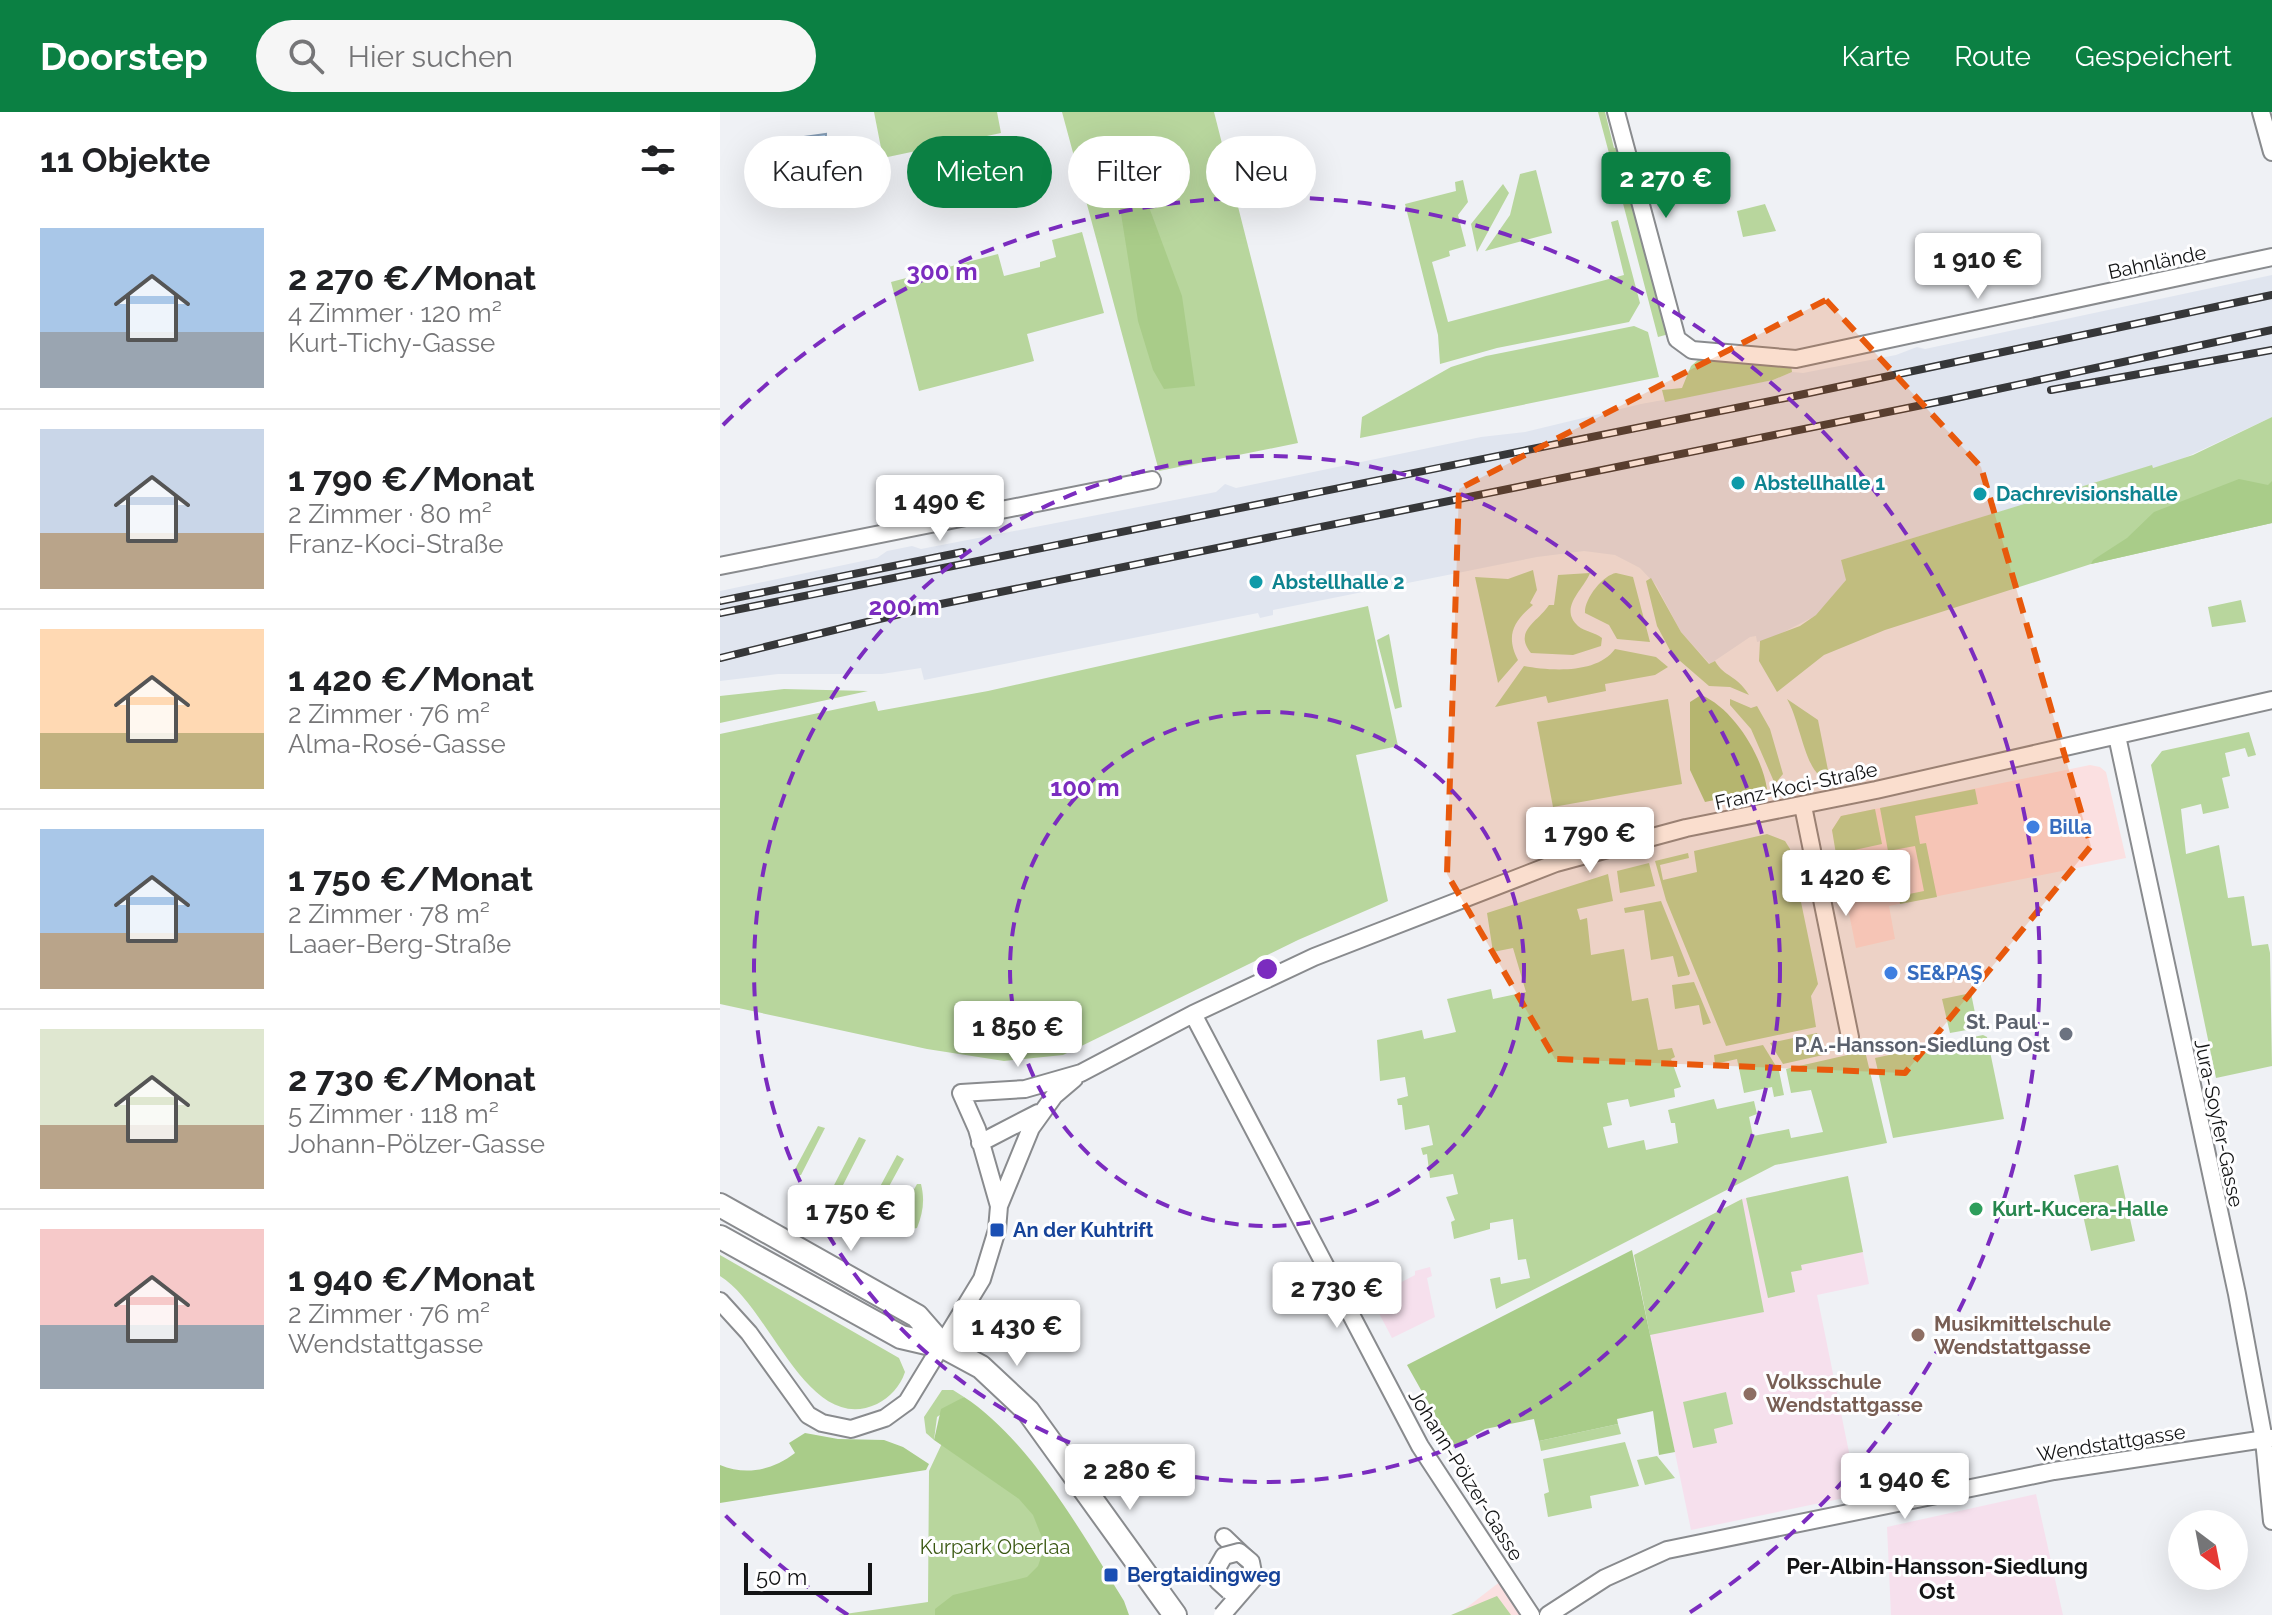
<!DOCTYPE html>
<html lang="de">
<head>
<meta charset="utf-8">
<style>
	:root { --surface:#fff; --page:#f6f6f6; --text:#202124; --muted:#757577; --line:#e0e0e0; --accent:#0b8043 }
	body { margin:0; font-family:Raleway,sans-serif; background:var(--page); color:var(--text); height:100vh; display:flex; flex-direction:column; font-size:30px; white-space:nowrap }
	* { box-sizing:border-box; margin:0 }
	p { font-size:26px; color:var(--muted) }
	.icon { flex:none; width:44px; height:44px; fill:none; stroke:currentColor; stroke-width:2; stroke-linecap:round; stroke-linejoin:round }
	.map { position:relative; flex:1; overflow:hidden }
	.side { display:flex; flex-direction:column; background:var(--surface); width:720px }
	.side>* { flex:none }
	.top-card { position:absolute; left:24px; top:24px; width:760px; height:72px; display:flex; gap:16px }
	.needle { width:52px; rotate:148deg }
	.fabs { position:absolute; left:1448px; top:1398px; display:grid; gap:16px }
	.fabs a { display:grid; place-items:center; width:80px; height:80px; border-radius:50%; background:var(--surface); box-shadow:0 8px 32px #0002; font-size:40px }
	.scale { position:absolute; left:24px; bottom:20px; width:128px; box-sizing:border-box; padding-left:8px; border:4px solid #131415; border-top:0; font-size:22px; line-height:28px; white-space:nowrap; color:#131415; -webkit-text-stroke:6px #fefeff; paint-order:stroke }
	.price { position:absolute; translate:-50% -68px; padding:0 18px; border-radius:8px; background:#fff; color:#222; font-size:26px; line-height:52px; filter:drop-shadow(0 2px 4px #0008) }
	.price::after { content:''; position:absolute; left:50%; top:48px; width:24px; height:18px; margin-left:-12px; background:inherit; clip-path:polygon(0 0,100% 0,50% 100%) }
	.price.current { background:var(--accent); color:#fff }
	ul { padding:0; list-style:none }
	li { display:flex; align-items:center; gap:24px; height:200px; padding:0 40px }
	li+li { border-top:2px solid var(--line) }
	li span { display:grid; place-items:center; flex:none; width:224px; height:160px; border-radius:0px; color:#555 }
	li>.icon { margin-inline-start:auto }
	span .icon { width:96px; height:96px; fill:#fffc; stroke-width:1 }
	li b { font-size:34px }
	h2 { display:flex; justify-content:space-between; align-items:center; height:96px; padding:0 40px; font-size:34px }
	.chip { padding:0 28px; border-radius:36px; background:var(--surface); box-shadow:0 8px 32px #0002; font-size:28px; line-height:72px }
	.chip.current { background:var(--accent); color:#fff }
	header { display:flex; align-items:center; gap:48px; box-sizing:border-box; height:112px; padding:0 40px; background:var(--accent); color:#fff }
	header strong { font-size:38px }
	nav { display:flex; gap:44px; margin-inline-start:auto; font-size:28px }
	.search { width:560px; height:72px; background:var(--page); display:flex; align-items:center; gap:20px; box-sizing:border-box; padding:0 28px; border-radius:44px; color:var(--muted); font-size:30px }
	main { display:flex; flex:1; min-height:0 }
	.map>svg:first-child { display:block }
</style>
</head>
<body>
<header>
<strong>Doorstep</strong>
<div class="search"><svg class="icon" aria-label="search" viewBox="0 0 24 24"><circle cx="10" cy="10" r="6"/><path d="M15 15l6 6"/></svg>Hier suchen</div>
<nav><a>Karte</a><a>Route</a><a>Gespeichert</a></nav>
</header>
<main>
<section class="side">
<h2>11 Objekte<svg class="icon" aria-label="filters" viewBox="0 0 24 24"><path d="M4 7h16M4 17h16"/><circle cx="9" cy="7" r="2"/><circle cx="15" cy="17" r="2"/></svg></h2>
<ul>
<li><span style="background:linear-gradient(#a9c7e8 65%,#9aa5b1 0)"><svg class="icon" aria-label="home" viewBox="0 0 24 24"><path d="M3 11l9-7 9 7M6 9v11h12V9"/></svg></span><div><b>2 270 €/Monat</b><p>4 Zimmer · 120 m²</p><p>Kurt-Tichy-Gasse</p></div></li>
<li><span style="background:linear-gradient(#c9d6e8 65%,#b9a48a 0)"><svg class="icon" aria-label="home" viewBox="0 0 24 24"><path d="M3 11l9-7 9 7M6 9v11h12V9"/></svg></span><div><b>1 790 €/Monat</b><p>2 Zimmer · 80 m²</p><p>Franz-Koci-Straße</p></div></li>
<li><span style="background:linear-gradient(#ffd9b3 65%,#c2b280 0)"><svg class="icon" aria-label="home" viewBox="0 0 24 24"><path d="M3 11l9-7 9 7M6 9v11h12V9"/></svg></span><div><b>1 420 €/Monat</b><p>2 Zimmer · 76 m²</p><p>Alma-Rosé-Gasse</p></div></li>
<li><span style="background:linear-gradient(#a9c7e8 65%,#b9a48a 0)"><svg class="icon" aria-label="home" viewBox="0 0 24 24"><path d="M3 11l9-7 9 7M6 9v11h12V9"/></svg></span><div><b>1 750 €/Monat</b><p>2 Zimmer · 78 m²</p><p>Laaer-Berg-Straße</p></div></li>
<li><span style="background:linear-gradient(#dfe7d0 60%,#b9a48a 0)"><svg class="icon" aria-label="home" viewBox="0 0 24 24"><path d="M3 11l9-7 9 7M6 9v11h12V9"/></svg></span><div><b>2 730 €/Monat</b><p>5 Zimmer · 118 m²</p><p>Johann-Pölzer-Gasse</p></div></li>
<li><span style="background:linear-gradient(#f6c9c9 60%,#9aa5b1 0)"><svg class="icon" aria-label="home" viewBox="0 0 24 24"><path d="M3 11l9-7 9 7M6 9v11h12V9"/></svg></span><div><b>1 940 €/Monat</b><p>2 Zimmer · 76 m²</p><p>Wendstattgasse</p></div></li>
</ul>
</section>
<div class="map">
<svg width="1552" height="1503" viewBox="0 0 1552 1503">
	<rect width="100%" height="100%" fill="#eff1f5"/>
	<path fill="#fbe0e1" d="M1370,653L1380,655L1386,660L1406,746L1169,794L1175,827L1136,836L1112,718L1121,704Z
		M790,1462L821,1503H737Z"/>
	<path fill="#e0e5ef" d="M1552,163V305L1458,349L1433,356L1431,354L1121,448L1126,468L1097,503L1050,527L1037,530L1036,524L1030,525L990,552L961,520L936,473L920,456L895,443L864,439L817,445L553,498V503L540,506L538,501L204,568L201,556L162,562H58L0,569V479L157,446L167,439L192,434L201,437L496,380L505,372L516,376L761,325L805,320L921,292L1053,268L1072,260L1083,261L1176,243L1197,235L1205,237Z"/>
	<path fill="#f6e0ed" d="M1128,1064L1149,1172L1097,1183L1133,1360L1124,1362L1129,1385L971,1418L914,1143L1022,1087Z
		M710,1155L712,1164L707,1166L715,1205L672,1226L651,1186L695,1163V1159Z
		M1316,1382L1343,1503H1171L1167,1415Z"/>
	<path fill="#b8d69d" d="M154,0H277L281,21L163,46Z
		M342,0H494L578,331L439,359Z
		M878,0H885L894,36L898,35L902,41L890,45Z
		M816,58L832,121L765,139L790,103L800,62Z
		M905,58L949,222L938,225L895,61Z
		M743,68L748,90L738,103L746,134L729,139L730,144L712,150L728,210L904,163L891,110L898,108L920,191L909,210L777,236L720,252L718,223L685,92L736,79L735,70Z
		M783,72L789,81L757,140L751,112Z
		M1045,92L1056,119L1023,125L1017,99Z
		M362,120L384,201L307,222L314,249L199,279L171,170L278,142L284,164L320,155V150L336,145L332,128Z
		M914,214L928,220L939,265L640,326L642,305L731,255L766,244Z
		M978,248L1071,253L1072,260L1053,268L945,290L942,278L962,276L971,254Z
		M1552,305V411L1371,452L1165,518L1104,543L1057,580L1039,549L1040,529L1080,514L1096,503L1126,468L1121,448L1432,353L1433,356L1473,343Z
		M813,458L817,478L810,491L813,493C794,509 785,523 798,548L778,571L755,465L788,467Z
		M870,461C864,477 838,496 858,514C865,520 875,520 882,526L881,534L853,543L811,541C793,519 818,510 829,493H834L838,463Z
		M896,461L913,465L930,530L897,527L889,513L865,501C864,487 883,463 896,461Z
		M931,466L961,520L989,552L995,549C1005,566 1016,562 1029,583L1010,575L989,574L952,542L937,514L926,469Z
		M1521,488L1526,510L1492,515L1488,495Z
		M648,494L678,634L636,643L668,789L578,828L343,943L284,949L207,937L0,892V622L155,589L158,599L268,579Z
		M669,522L682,595L675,597L657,528Z
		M895,537L936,545L948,555L935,563L885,572L886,579L828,591L826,584L775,595L804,554C831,559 877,562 895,537Z
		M64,577L148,579L0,611V584Z
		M948,587L962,672L833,695L817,610Z
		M1010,587L1031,596L1037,594L1050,617L1063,662L1055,672L1031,617L1010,593Z
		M1067,587L1098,608L1109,663H1099C1084,650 1079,607 1067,587Z
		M1529,620L1536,643L1528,645L1525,636L1505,641L1510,664L1502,666L1509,696L1483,702L1481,692L1461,697L1466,742L1499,733L1508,786L1524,784L1532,834L1548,832L1550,841L1552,954L1496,966L1431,653L1442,639Z
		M1255,677L1258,692L1195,704L1200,732L1206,731L1217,785L1180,792L1179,784L1204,779L1195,734L1168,739L1160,696Z
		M1155,697L1162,732L1116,742L1112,718L1121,704Z
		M1047,722L1065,729L1070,737L1098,872L1091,884L1096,915L1006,934L946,788L935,749L968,741L969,746L940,753L943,768L977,760L974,739Z
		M929,751L935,774L900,781L897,759Z
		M888,762L893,789L857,797L860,808L867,806L871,843L904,837L912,889L928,886L938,938L952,936L955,945L951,947L961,975L954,977L955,985L910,995L908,987L887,991L892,1013L883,1015L888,1036L924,1028L926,1038L958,1031L955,1011H951L948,998L994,987L997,997L1034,989L1037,1002L1029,1005L1033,1024L1069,1017L1071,1026L1103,1020L1091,978L1071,981L1066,957L1145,939L1167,1031L1055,1053L776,1197L770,1167L780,1165L781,1172L810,1166L806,1147L798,1148L793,1107L770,1111V1117L734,1127L731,1110L735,1108L726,1085L738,1082L733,1062L710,1066L707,1042L703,1043L701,1036L713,1033L709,1013L685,1018L682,993H678L677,987L688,984L685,965L660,969L657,928L702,918L704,927L736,920L727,887L771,877L773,887L806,880L793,836L773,840L767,801Z
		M941,789L970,861L969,863L958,865L953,844L931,848L924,798L905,801L904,796Z
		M974,870L991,911L983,913L979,893L955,897L952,873Z
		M1251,881L1258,916L1230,921L1222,887Z
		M1097,921L1103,943L1063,952L1050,931Z
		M1263,923L1267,925L1284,1007L1173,1026L1155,946Z
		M1043,933L1059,959L1064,983L1054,985L1052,975L1024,981L1017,947L995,952L994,943Z
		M98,1014L105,1016L81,1063H77L74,1059Z
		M139,1025L146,1028L121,1077L118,1082L111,1079Z
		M177,1043L184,1047L155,1100L148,1097Z
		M1398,1053L1415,1129L1371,1139L1354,1063Z
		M1128,1064L1143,1140L1081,1153L1082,1158L1071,1160L1075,1180L1048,1186L1026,1086Z
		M197,1072H201C205,1088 203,1101 197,1116L186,1118L180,1115L178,1106Z
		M1022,1087L1044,1200L930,1223L914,1143Z
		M0,1143L179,1246L185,1260C180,1275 170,1285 157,1292C87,1325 50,1194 0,1164Z
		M222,1278H233L244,1285L217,1305L214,1328L206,1321L204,1305Z
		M1006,1280L1013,1312L994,1317L997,1331L973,1336L963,1290Z
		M232,1310L315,1376L360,1503H118L208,1490L209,1359Z
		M898,1312L901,1322L821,1339L819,1329Z
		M905,1330L919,1374L870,1384L872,1396L828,1405L824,1382L829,1380L823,1347Z
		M937,1344L955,1366L925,1373L917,1348Z
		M777,1484L791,1503H731Z"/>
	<path fill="#a9cc89" d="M404,58L416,60L462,184L475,274L444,277L433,258L418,209L395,64Z
		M1519,367L1548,373L1552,369V411L1371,452L1373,448L1407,426L1434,400Z
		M981,583C1013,596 1042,643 1047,677L985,690L970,658V590Z
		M912,1138L955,1340L939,1343L933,1299L897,1307L898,1312L819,1329L814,1307L765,1317L733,1335L687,1253Z
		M244,1285C310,1328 363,1423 404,1489L409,1503H215V1497L233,1483L307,1465L318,1454L325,1433L313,1403L299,1387L214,1328L221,1297Z
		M85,1321L118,1327L164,1328L183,1335L209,1352L206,1358L0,1391V1353C26,1364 53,1358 75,1341L69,1331Z"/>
	<path fill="#b3d4f5" stroke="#839ab2" stroke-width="2" d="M106,22L104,87L93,91L76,26Z"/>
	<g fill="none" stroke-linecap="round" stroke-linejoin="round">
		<g stroke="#898b8e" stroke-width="20">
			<path id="street" d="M896,0L957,227L972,238L1076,247L1552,145
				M1541,0L1552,40
				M0,454L432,368
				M1397,624L1517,1182L1544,1328L1552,1409
				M1083,694L1130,925
				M473,902L700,1334L811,1503
				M260,1031L318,1001
				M279,1094L257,1017L241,981L305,977L361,961L473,902L594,845L836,751L966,716L1156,678L1552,588
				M0,1189L29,1221L88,1303L102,1311L131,1317L165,1306L187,1290L262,1167L277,1118L279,1094L311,1016L334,984L354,967
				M504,1425L529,1449
				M828,1503L885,1466L947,1438L1334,1359L1552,1326"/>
		</g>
		<g stroke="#898b8e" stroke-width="26">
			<path id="secondary" d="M0,1093L197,1204L224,1235
				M0,1125L181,1225L224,1235L261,1255L308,1299L455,1503"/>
		</g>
		<use href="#street" stroke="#fff" stroke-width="16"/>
		<use href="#secondary" stroke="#fff" stroke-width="22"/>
		<g stroke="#363739" stroke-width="8">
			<path id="rail" d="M1331,278L1552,238
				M0,489L243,440
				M0,501L1070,285L1552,183
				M0,546L221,492L1227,288L1552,218"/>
		</g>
		<use href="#rail" stroke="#fefeff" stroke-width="5" stroke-dasharray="15" stroke-linecap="butt"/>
		<g stroke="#898b8e" stroke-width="20" stroke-linecap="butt">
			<path id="street-bridge" d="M502,1503L534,1466L531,1450L519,1440L504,1444L496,1458L498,1469L509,1479"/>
		</g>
		<use href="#street-bridge" stroke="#fff" stroke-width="16"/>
	</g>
	<path fill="#e8590c" fill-opacity="0.2" stroke="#e8590c" stroke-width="6" stroke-dasharray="16 10" stroke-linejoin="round" d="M1106,188L1261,355L1371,734L1185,961L835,947L727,762L739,377Z"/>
	<g fill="none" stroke="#7b2cbf" stroke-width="4" stroke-dasharray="14 10">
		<circle cx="547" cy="857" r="257"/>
		<circle cx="547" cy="857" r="513"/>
		<path d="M128 1503A770 770 0 0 1 3 1401M3 313A770 770 0 1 1 966 1503"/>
	</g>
	<g fill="#0f9aa8" stroke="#fefeff" stroke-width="3">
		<circle cx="1018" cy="371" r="8"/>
		<circle cx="1260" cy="382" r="8"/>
		<circle cx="536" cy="470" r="8"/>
	</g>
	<g fill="#3f7fe0" stroke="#fefeff" stroke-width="3">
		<circle cx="1313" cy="715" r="8"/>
		<circle cx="1171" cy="861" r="8"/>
	</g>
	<circle fill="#6b7280" stroke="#fefeff" stroke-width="3" cx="1346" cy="922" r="8"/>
	<circle fill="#2e9e5b" stroke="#fefeff" stroke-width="3" cx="1256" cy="1097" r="8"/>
	<g fill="#1a4fb4" stroke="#fefeff" stroke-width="3">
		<rect x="269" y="1110" width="16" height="16" rx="4"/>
		<rect x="383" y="1455" width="16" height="16" rx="4"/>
	</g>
	<g fill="#8d6e63" stroke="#fefeff" stroke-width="3">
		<circle cx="1198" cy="1223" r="8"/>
		<circle cx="1030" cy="1282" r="8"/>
	</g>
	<g text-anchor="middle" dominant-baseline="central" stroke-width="6" stroke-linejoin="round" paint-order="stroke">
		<g font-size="20" fill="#131415" stroke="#fefeff">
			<text transform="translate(1437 150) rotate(-12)">Bahnlände</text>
			<text transform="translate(1076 674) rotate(-12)">Franz-Koci-Straße</text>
			<text transform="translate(1499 1011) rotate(78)">Jura-Soyfer-Gasse</text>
			<text transform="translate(1391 1331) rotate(-9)">Wendstattgasse</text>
			<text transform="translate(746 1363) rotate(58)">Johann-Pölzer-Gasse</text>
		</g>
		<g font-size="20" font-weight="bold" fill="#0d838f" stroke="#fefeff" text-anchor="start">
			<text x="1034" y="371">Abstellhalle 1</text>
			<text x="1276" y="382">Dachrevisionshalle</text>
			<text x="552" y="470">Abstellhalle 2</text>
		</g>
		<g font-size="20" font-weight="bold" fill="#366cbe" stroke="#fefeff" text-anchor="start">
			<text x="1329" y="715">Billa</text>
			<text x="1187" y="861">SE&amp;PAŞ</text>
		</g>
		<g font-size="20" font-weight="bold" fill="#5b616d" stroke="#fefeff" text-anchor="end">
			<text x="1330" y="910">St. Paul -<tspan x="1330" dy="23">P.A.-Hansson-Siedlung Ost</tspan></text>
		</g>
		<g font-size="20" font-weight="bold" fill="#27864d" stroke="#fefeff" text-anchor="start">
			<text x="1272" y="1097">Kurt-Kucera-Halle</text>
		</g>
		<g font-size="20" font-weight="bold" fill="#164399" stroke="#fefeff" text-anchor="start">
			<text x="293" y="1118">An der Kuhtrift</text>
			<text x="407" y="1463">Bergtaidingweg</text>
		</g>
		<g font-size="20" font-weight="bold" fill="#785e54" stroke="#fefeff" text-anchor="start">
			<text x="1214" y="1212">Musikmittelschule<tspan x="1214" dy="23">Wendstattgasse</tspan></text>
			<text x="1046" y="1270">Volksschule<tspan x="1046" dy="23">Wendstattgasse</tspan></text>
		</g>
		<g font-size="20" fill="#395711" stroke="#fefeff">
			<text x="275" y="1435">Kurpark Oberlaa</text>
		</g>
		<g font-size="22" font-weight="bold" fill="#131415" stroke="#fefeff">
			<text x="1217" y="1454">Per-Albin-Hansson-Siedlung<tspan x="1217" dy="25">Ost</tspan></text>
		</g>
	</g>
	<circle cx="547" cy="857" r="12" fill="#7b2cbf" stroke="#fefeff" stroke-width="4"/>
	<g font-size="24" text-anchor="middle" font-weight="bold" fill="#7b2cbf" stroke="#fefeff" stroke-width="6" stroke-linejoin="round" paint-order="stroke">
		<text x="222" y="168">300 m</text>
		<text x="184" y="503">200 m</text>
		<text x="365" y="684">100 m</text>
	</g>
</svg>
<div class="fabs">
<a><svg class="needle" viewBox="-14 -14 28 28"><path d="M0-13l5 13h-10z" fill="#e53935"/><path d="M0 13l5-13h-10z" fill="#757577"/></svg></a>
</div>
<div class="scale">50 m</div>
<b class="price current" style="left:946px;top:108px">2 270 €</b>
<b class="price" style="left:1258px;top:189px">1 910 €</b>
<b class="price" style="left:220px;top:431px">1 490 €</b>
<b class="price" style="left:870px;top:763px">1 790 €</b>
<b class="price" style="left:1126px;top:806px">1 420 €</b>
<b class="price" style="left:298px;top:957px">1 850 €</b>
<b class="price" style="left:131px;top:1141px">1 750 €</b>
<b class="price" style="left:617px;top:1218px">2 730 €</b>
<b class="price" style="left:297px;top:1256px">1 430 €</b>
<b class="price" style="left:410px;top:1400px">2 280 €</b>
<b class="price" style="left:1185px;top:1409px">1 940 €</b>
<div class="top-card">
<a class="chip">Kaufen</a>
<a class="chip current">Mieten</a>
<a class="chip">Filter</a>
<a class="chip">Neu</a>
</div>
</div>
</main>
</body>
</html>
